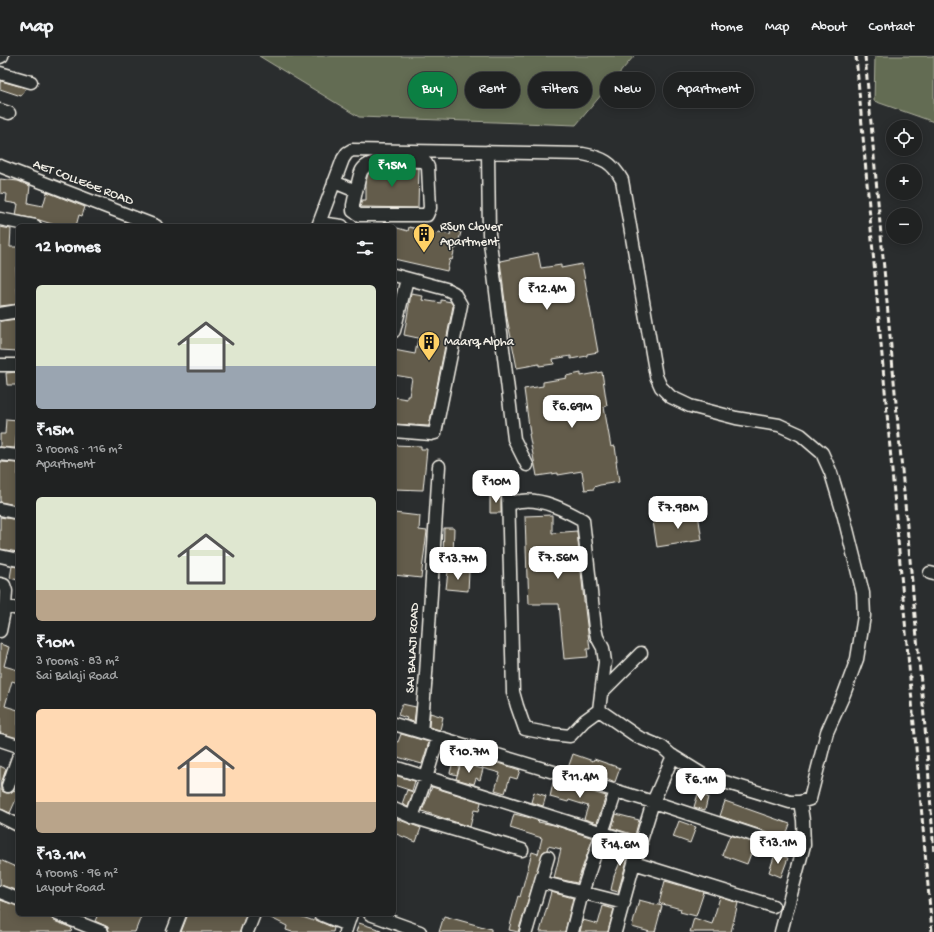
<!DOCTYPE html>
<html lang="en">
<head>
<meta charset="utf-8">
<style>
	:root { --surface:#202222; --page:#2d2f2f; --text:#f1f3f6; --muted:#a2a4a5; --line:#3d3f40; --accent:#0b8043 }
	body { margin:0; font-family:"Gochi Hand",sans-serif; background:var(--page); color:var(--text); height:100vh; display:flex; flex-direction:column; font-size:15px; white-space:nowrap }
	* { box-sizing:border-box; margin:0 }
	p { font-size:13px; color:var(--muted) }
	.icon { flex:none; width:22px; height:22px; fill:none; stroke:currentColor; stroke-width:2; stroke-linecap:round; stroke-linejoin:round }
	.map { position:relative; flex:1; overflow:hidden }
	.panel { position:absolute; left:16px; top:168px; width:380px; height:692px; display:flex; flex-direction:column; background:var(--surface); border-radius:6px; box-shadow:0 2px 10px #0003,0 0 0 1px var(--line) }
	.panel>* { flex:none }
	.banner { position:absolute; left:408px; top:16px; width:380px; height:36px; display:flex; gap:8px }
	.controls { position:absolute; left:886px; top:64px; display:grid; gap:8px }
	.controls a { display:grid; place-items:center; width:36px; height:36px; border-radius:50%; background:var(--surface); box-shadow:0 2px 10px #0003,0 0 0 1px var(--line); font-size:20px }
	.price { position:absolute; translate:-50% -34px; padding:0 9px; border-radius:8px; background:#fff; color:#222; font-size:13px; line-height:26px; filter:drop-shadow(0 1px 2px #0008) }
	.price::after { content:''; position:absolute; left:50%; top:24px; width:12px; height:9px; margin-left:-6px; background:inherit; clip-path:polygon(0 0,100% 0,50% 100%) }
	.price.current { background:var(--accent); color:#fff }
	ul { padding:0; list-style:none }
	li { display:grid; align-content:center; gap:8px; height:212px; padding:0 20px }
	li span { display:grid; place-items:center; height:124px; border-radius:6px; color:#555 }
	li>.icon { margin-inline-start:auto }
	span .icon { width:72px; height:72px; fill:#fffc; stroke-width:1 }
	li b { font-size:17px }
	h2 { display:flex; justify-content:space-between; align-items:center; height:48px; padding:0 20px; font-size:17px }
	.pill { padding:0 14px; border-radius:18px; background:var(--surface); box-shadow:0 2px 10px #0003,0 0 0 1px var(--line); font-size:14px; line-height:36px }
	.pill.current { background:var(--accent); color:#fff }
	header { display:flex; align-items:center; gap:24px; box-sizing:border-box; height:56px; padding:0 20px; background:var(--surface); border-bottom:1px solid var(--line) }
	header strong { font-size:19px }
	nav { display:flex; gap:22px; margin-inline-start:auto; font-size:14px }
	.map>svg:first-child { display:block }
</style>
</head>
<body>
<header>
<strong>Map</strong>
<nav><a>Home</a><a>Map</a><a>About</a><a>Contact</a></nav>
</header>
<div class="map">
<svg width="934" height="876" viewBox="0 0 934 876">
	<rect width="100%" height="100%" fill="#2a2d2e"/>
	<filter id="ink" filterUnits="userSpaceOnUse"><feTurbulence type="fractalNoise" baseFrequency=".025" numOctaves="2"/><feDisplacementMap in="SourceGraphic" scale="8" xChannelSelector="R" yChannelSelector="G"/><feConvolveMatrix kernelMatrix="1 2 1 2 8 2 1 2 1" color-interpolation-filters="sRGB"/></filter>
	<g filter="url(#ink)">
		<path fill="#636c52" stroke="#acae9d" d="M259,0H634L576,69L359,61Z
			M875,0H934V66L874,45Z"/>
		<path fill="#635c4b" stroke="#f4f1e8" d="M1,25L26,32L21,40L0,33V27Z
			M382,112H419L418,152L360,151L362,144H366V125L368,118L375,114Z
			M0,123L18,125L30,130L28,147L43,150L47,136L85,151L82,160L79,159L76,170H58L36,163L16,159L18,148L6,146L7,138L0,137Z
			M0,171L11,173L10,191H18V211H16L18,248L0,250Z
			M394,171L408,175L409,171L438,178L439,176L450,179L451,174L461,176L457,192H455L452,204L450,203L447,215L394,203Z
			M538,197L541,212L561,209V212L582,208L598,296L587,298V300L571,303V300L553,303L554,308L539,310V308L517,312L507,262L500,205Z
			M411,238L423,240L422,244L441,247V244L451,246L453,250L429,370L394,368V341L407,343V340H409L412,322L394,319V294L415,298L418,282L404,279Z
			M18,263V295L0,294V265Z
			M18,316V329H7L6,317Z
			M602,316L607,350L604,351L611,391L615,390L617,405H616L619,426L600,429L594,431V433L585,434L582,415L558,419V417L537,420L529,378H530L524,333L543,330V326L567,322L566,320L581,317V320Z
			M6,363L18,364L15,392L0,391V378H5Z
			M394,389L421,390V393H427L423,434L394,433Z
			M0,406L18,407L17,449L0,446Z
			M490,439H501V457H490Z
			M394,457L420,460L419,474L427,475L421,522L394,519Z
			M698,458L702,484L657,491L653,465Z
			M552,459V477L577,475L584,545L590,593H587L588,601L564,603L559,548H529L528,522H527L525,460Z
			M0,461L18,464V496L0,493Z
			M444,472H454L453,502L443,501Z
			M12,510L18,511V524L10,522Z
			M448,515L469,516L468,535L446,533Z
			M0,588L9,591L4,610L18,614V627L12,625L5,650L18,654V682L0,677Z
			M402,648L416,651L414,666L406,664L407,662L398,659Z
			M430,657L443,661L440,674L429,671Z
			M401,678L429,686L422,708L394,700V685L398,686Z
			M456,694L463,697L457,719L450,717Z
			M573,698L593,705L594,703L620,712L615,726L608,723L607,724L568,712Z
			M485,703L520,714L517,723L510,721L505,737L495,734L500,717L482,712Z
			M461,707L483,713L480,724L476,722L474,728L456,723Z
			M0,710L6,713L1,728L2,735L6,737H10L14,734L18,736V739L10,757L0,753Z
			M394,719L415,725L412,735L394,729Z
			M559,726L606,740L597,767L584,763L588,750L569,744L568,746L550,741L553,727L558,728Z
			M432,731L481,746L479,755L474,754L470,771L422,755Z
			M407,734L413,736L408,751L402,748Z
			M534,736L546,740L543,750L531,746Z
			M698,738L708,741L705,754L694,751Z
			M725,745L790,768L785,782L720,760Z
			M514,758L527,761L539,765L538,766L554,769L593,782L577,827L554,822L561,793L548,790L547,794L543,796L518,876L509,874L513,858L518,840L520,841L532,796L538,798L542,782L510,772Z
			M616,758L639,764L635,779L612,772Z
			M394,762L421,772L416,786L394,777Z
			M679,765L696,771L690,787L673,781Z
			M730,779L755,787L747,808L722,799Z
			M618,789L630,794L618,836L611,834L614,820L622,802L615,800Z
			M775,798L788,802L781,821L769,816Z
			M0,804L18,812V835L0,829Z
			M665,825L704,836L696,860L680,856L681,853L659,847Z
			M551,836L573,842L565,876H540Z
			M720,841L738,847L731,876H690L694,862L712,868Z
			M0,844L18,850V858H50L51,862L54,865L72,872L71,876H0Z
			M639,844L662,850L655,876H650L632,871Z
			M603,850L614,853L608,876H580L583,864L598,868Z
			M98,858H142L135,876H109L108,871L95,865Z
			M188,858H246L240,876H181Z
			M263,858H294L314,865V863L334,872L333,876H292L286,874L287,870Z
			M444,860L491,873V876H439Z
			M359,867L381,874V876H356Z"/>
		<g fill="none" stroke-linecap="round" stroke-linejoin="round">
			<g stroke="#f4f1e8" stroke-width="15">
				<path id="minor" d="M0,1L2,0
					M0,17L31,26
					M0,54L9,57
					M488,96L489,178L514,383L527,409
					M0,110L156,170
					M334,126L356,135C358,129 359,119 362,114C371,100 406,105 422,105L426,107L428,111L430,152L427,159H359L353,155V149L356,135
					M0,163L35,170
					M319,167L342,170
					M318,170L343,103L347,97L352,94L583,98C603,102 612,106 622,124L656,320L661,331L671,341L690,350L736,362L779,369L801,379L822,397L831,417L843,457L863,537L864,560L857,603L844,638L827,676L810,743L800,746H790L705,720L671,699L662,691L638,681L599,654L584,665L570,680L551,678L525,673L517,650L513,636L508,435
					M394,219L446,233L454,237L461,249L435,377L431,378L394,375
					M0,258L18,255
					M394,275L407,223
					M0,309H18
					M0,398L18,400
					M509,449C512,447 517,445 521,445C542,442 565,454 583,464L595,572L597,581L603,592L605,606L599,654
					M0,453L18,457
					M0,500L18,504
					M930,517L934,518
					M0,528L4,529L6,535L5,550L18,553
					M0,575L5,550
					M601,637L641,597
					M394,668L421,676L426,618L439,410
					M421,676L653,746L781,788
					M0,684L18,690
					M394,711L641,789
					M8,730L18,702
					M394,753L412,761L522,794
					M0,760L18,769
					M412,761L426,722L438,682
					M634,807L773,850
					M541,826L624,847
					M0,836L18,843
					M57,858L102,876
					M320,858L347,869
					M370,858L420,876
					M173,876L180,858
					M247,876L254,858
					M345,876L351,858
					M526,876L548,801
					M572,876L582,837L616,735
					M615,876L634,807L653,746L673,700
					M781,876L804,789L803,764L800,746"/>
			</g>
			<use href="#minor" stroke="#2a2d2e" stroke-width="12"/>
			<path stroke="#f4f1e8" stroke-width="3" stroke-dasharray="6 3" stroke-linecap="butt" d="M856,0L932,876
				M865,0L927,694L934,798"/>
		</g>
	</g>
	<defs>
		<g id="building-pin" transform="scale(1.15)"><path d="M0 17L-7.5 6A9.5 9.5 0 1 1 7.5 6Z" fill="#ffd166" stroke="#2a2d2e"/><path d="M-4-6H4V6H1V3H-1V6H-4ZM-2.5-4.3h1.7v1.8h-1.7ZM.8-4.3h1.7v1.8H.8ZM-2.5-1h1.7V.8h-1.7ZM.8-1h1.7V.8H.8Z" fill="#111"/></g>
	</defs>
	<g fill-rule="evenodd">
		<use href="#building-pin" x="424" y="178"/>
		<use href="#building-pin" x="429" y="286"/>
	</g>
	<g text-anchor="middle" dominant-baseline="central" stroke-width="3" stroke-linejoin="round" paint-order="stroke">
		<g font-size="13" fill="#f4f1e8" stroke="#2a2d2e">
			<text transform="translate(83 127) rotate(21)">AET COLLEGE ROAD</text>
			<text transform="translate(413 592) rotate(-87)">SAI BALAJI ROAD</text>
		</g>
		<g font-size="13" fill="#f4f1e8" stroke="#2a2d2e" text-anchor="start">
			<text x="440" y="171">RSun Clover<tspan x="440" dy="15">Apartment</tspan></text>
			<text x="444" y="286">Maarq Alpha</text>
		</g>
	</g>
</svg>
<div class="controls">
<a><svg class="icon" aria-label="locate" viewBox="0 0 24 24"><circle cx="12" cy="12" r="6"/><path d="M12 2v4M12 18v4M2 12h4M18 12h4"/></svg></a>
<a>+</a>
<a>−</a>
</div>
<b class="price current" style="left:392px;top:132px">₹15M</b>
<b class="price" style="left:547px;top:255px">₹12.4M</b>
<b class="price" style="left:572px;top:373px">₹6.69M</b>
<b class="price" style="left:496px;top:448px">₹10M</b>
<b class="price" style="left:678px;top:474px">₹7.98M</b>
<b class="price" style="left:558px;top:524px">₹7.56M</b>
<b class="price" style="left:458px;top:525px">₹13.7M</b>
<b class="price" style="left:469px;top:718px">₹10.7M</b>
<b class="price" style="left:580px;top:743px">₹11.4M</b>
<b class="price" style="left:701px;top:746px">₹6.1M</b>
<b class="price" style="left:778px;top:809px">₹13.1M</b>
<b class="price" style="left:620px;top:811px">₹14.6M</b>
<div class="banner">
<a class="pill current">Buy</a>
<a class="pill">Rent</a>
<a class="pill">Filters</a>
<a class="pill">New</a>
<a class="pill">Apartment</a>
</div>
<section class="panel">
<h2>12 homes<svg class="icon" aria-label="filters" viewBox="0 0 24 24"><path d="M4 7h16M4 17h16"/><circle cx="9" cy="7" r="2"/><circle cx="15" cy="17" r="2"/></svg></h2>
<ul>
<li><span style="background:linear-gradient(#dfe7d0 65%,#9aa5b1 0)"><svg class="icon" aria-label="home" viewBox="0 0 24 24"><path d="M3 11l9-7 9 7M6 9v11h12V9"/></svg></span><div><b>₹15M</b><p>3 rooms · 116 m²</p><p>Apartment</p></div></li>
<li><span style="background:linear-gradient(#dfe7d0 75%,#b9a48a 0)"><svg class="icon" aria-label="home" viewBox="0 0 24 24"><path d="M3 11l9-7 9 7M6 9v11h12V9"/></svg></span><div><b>₹10M</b><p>3 rooms · 83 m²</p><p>Sai Balaji Road</p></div></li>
<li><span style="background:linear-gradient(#ffd9b3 75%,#b9a48a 0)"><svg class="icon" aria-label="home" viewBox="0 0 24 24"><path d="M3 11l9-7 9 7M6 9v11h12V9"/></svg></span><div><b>₹13.1M</b><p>4 rooms · 96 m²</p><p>Layout Road</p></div></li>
</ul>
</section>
</div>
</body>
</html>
